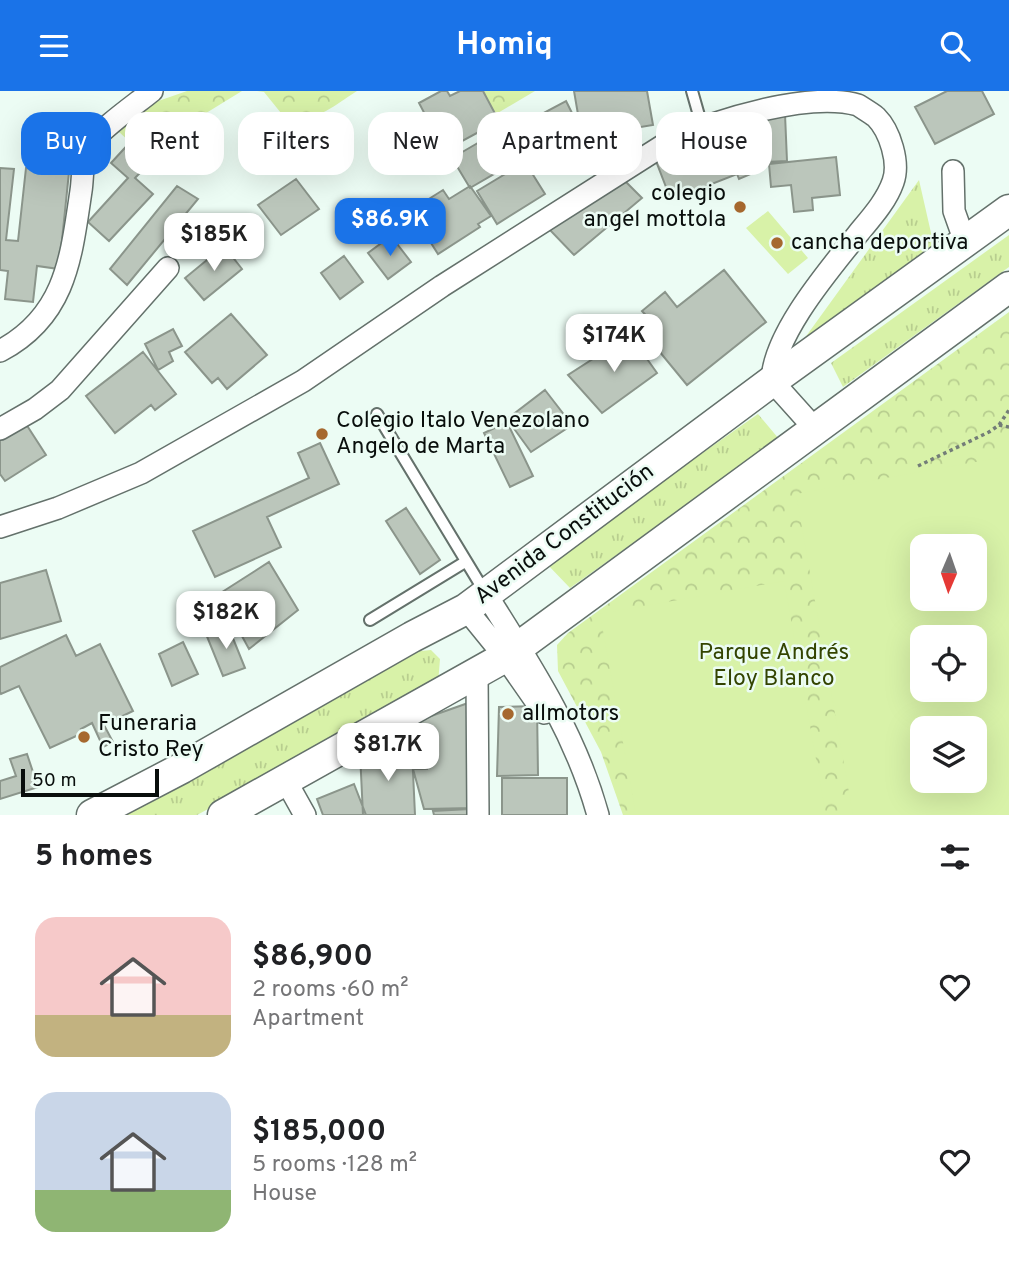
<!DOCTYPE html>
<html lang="en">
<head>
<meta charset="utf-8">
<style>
	:root { --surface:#fff; --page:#f2f2f2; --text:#202124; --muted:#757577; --accent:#1a73e8 }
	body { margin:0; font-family:Overpass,sans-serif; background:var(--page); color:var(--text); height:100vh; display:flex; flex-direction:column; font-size:26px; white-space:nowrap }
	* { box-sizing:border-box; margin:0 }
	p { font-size:23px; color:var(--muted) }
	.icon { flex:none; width:38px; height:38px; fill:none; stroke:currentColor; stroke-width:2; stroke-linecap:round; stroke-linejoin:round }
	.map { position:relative; height:724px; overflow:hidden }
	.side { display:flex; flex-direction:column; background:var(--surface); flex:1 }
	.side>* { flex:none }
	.hud { position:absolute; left:21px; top:21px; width:968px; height:63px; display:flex; gap:14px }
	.needle { width:46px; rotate:182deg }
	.fabs { position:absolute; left:910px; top:443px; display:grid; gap:14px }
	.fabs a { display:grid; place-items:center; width:77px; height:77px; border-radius:14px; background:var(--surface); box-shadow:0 7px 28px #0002; font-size:35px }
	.scale { position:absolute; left:21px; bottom:18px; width:138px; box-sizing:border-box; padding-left:7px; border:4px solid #090e0c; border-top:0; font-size:19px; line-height:24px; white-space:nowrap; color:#090e0c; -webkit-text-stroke:5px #ecfcf4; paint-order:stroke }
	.price { position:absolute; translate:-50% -60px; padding:0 16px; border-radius:14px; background:#fff; color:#222; font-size:23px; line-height:46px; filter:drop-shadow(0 2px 4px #0008) }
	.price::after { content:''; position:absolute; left:50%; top:42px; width:21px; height:16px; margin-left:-10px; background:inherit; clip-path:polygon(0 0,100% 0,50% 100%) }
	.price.current { background:var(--accent); color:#fff }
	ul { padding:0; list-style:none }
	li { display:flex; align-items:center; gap:21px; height:175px; padding:0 35px }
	li span { display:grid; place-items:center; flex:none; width:196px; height:140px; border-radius:21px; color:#555 }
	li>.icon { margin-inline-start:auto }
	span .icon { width:84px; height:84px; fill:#fffc; stroke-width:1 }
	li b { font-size:30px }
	h2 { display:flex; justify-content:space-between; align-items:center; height:84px; padding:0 35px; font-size:30px }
	.chip { padding:0 24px; border-radius:21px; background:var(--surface); box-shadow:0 7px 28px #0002; font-size:24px; line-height:63px }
	.chip.current { background:var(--accent); color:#fff }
	header { display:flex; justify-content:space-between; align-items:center; height:91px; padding:0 35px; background:var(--accent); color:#fff; font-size:32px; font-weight:700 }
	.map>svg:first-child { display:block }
</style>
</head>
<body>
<header><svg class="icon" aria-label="menu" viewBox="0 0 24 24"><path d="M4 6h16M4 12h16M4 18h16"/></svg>Homiq<svg class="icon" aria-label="search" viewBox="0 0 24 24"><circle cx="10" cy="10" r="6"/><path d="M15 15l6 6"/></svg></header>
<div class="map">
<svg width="1009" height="724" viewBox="0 0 1009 724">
	<defs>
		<pattern id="grass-tufts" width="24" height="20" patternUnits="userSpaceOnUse" patternTransform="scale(1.75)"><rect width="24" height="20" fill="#d8f2a8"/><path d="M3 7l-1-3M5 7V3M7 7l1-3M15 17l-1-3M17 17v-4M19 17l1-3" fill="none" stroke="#b8ce8f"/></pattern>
		<pattern id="forest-crowns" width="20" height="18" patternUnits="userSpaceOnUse" patternTransform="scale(1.75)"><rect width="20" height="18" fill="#d8f2a8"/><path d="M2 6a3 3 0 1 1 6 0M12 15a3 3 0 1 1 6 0" fill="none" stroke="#b8ce8f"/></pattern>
	</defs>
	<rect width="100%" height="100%" fill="#ecfcf4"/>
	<path fill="url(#grass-tufts)" d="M919,89L934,155L799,255Z
		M1009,144V176L843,296L831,272Z
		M758,323L779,348L570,497L546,472Z
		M431,559L440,568L438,593L197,724H113L411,561Z"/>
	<path fill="url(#forest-crowns)" fill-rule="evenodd" d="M187,0H242L185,35L168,65L151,70L119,41L144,15Z
		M257,0H357C329,18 319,30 285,27L264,1Z
		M482,0H535L496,23Z
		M1009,221V724H623L601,661L558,580L557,554L568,542ZM922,455H975V508H922ZM922,546H975V598H922ZM922,637H975V690H922Z"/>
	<path fill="#d8f2a8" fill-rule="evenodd" d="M768,120L808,167L788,183L746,137Z
		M1009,365V724H853L796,403ZM975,455V508H922V455ZM975,546V598H922V546ZM975,637V690H922V637Z
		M784,490L826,724H636L600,523Z"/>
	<path fill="#bbc6bb" stroke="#8b958b" stroke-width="2" d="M441,0H447L450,5L460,0H483L499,30L444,60L419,12Z
		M574,0H647L653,34L610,41L608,31L580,35Z
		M947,0H982L994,23L935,53L915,16Z
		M566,10L579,36L572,39L581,56L544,75L523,33Z
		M785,23L787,70L765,71V58L754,59L752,25Z
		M507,35L525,65L470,97L452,67Z
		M736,39L753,82L739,88L737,83L671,109L656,70Z
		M134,47L155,66L135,87L153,103L109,150L88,131L128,87L111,72Z
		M836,66L840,104L812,107L813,119L794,121L791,94L771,96L769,73Z
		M525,71L545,103L497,133L477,100Z
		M0,77L14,78L6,149L18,150L26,77L69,81L59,178L37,175L33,211L5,208L8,180L0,179Z
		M296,88L319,118L281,144L258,114Z
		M624,89L642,107L574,164L548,137Z
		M177,95L198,108L127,194L110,178Z
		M470,95L491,125L478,133L480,136L438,163L419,133L413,136L405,123L443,99L449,108Z
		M391,145L411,171L388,188L368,162Z
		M224,155L242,178L204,209L185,187Z
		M344,165L363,191L340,208L321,182Z
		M724,179L766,231L687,294L640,237L650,229L642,220L665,201L677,216Z
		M231,223L267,264L227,298L218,287L212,292L185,261Z
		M173,238L182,255L169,261L173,270L158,279L145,253Z
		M630,244L657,282L602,322L568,284Z
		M143,261L176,303L155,319L151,314L115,342L86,305Z
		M545,299L572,334L531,361L507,328Z
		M507,331L533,385L510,396L484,342Z
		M26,333L46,364L5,390L0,383V349Z
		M320,352L339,393L267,426L281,456L215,486L193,440L309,387L298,362Z
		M406,417L440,469L420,483L386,430Z
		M269,471L298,519L249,558L219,503Z
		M46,479L61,530L0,548V492Z
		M228,535L245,577L223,585L206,543Z
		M66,544L76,565L100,553L133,620L104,634L113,651L103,656L92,632L81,638L83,642L50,657L19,595L1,603L0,601V576Z
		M183,551L198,583L172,595L159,563Z
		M471,611L473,717L424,718L413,678H427V654L422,644L417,645V630Z
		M537,615L538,684L497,685L499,616Z
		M412,660L415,724H363L360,662Z
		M27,663L38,696L0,708V690L16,685L10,668Z
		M502,687H567V724H502Z
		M354,693L366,724H323L317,708Z
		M470,718L471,724H434L433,720Z"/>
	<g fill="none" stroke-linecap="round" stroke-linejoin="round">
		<g stroke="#64716b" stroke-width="14">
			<path id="service" d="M692,0L702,35
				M377,323L486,503
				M370,529L465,471"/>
		</g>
		<g stroke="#64716b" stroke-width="24">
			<path id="minor" d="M953,80L954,120L965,151
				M0,260C66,225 71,167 81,100C83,88 82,67 87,57C97,40 136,13 152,0
				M0,338L35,318L60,299L168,177
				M0,436L58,417L141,382L303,290L442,195L670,50C716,29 809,0 858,14C864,18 871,22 876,26C890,40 900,72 893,91C886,111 870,128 857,144C829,179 773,244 772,290L816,339
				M486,503C531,575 575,641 598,724
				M466,518L505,566L544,622
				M477,583L478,724
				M286,690L305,724"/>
		</g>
		<g stroke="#64716b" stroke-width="33">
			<path id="secondary" d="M92,724L182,677L412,546L466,518L772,290L1009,119
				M223,724L505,566L1009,196"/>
		</g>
		<path stroke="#737d78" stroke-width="3.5" stroke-dasharray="3.5 3.5" stroke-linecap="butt" d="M999,334L1009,336
			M918,375L989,341L999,334L1009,319"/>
		<use href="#service" stroke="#fff" stroke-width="10"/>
		<use href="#minor" stroke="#fff" stroke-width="21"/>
		<use href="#secondary" stroke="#fff" stroke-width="30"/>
	</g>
	<g fill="#a6682e" stroke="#ecfcf4" stroke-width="2.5">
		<circle cx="740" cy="116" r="7"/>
		<circle cx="777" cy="152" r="7"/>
		<circle cx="322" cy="343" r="7"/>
		<circle cx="508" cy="623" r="7"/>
		<circle cx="84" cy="646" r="7"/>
	</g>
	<g text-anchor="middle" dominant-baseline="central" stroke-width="5" stroke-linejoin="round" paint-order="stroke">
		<g font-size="23" fill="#090e0c" stroke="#ecfcf4" text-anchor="start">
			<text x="726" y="103" text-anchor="end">colegio<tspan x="726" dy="26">angel mottola</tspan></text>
			<text x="791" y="152">cancha deportiva</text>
			<text x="336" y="330">Colegio Italo Venezolano<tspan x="336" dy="26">Angelo de Marta</tspan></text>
			<text x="522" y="623">allmotors</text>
			<text x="98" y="633">Funeraria<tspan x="98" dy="26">Cristo Rey</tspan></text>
		</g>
		<g font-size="23" fill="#090e0c" stroke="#ecfcf4">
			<text transform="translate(565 444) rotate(-37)">Avenida Constitución</text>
		</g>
		<g font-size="23" fill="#340" stroke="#ecfcf4">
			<text x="774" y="562">Parque Andrés<tspan x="774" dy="26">Eloy Blanco</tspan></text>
		</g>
	</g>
</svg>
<div class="fabs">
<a><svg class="needle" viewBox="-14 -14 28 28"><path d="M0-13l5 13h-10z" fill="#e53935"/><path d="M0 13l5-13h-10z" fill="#757577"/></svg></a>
<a><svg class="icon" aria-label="locate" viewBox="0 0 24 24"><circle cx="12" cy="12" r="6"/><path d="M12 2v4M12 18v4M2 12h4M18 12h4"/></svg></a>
<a><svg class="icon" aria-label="layers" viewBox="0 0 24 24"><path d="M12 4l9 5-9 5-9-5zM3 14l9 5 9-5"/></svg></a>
</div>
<div class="scale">50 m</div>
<b class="price current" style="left:390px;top:167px">$86.9K</b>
<b class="price" style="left:214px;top:182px">$185K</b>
<b class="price" style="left:614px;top:283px">$174K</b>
<b class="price" style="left:226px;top:560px">$182K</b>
<b class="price" style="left:388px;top:692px">$81.7K</b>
<div class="hud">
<a class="chip current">Buy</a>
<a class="chip">Rent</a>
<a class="chip">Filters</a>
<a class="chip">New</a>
<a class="chip">Apartment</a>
<a class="chip">House</a>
</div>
</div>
<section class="side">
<h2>5 homes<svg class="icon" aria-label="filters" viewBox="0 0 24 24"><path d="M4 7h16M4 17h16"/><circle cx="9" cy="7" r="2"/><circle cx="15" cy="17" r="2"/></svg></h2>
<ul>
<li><span style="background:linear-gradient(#f6c9c9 70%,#c2b280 0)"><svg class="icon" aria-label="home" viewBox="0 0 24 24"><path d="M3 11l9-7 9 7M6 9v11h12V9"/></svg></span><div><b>$86,900</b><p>2 rooms · 60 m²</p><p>Apartment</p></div><svg class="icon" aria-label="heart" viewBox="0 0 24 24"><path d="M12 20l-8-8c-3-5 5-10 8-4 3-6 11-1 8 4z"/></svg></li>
<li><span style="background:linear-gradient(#c9d6e8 70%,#8fb573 0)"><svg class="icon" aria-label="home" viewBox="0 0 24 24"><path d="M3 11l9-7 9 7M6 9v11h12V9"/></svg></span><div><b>$185,000</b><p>5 rooms · 128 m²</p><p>House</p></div><svg class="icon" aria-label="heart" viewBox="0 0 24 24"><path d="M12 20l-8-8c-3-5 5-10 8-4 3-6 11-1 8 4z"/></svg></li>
</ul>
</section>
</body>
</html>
